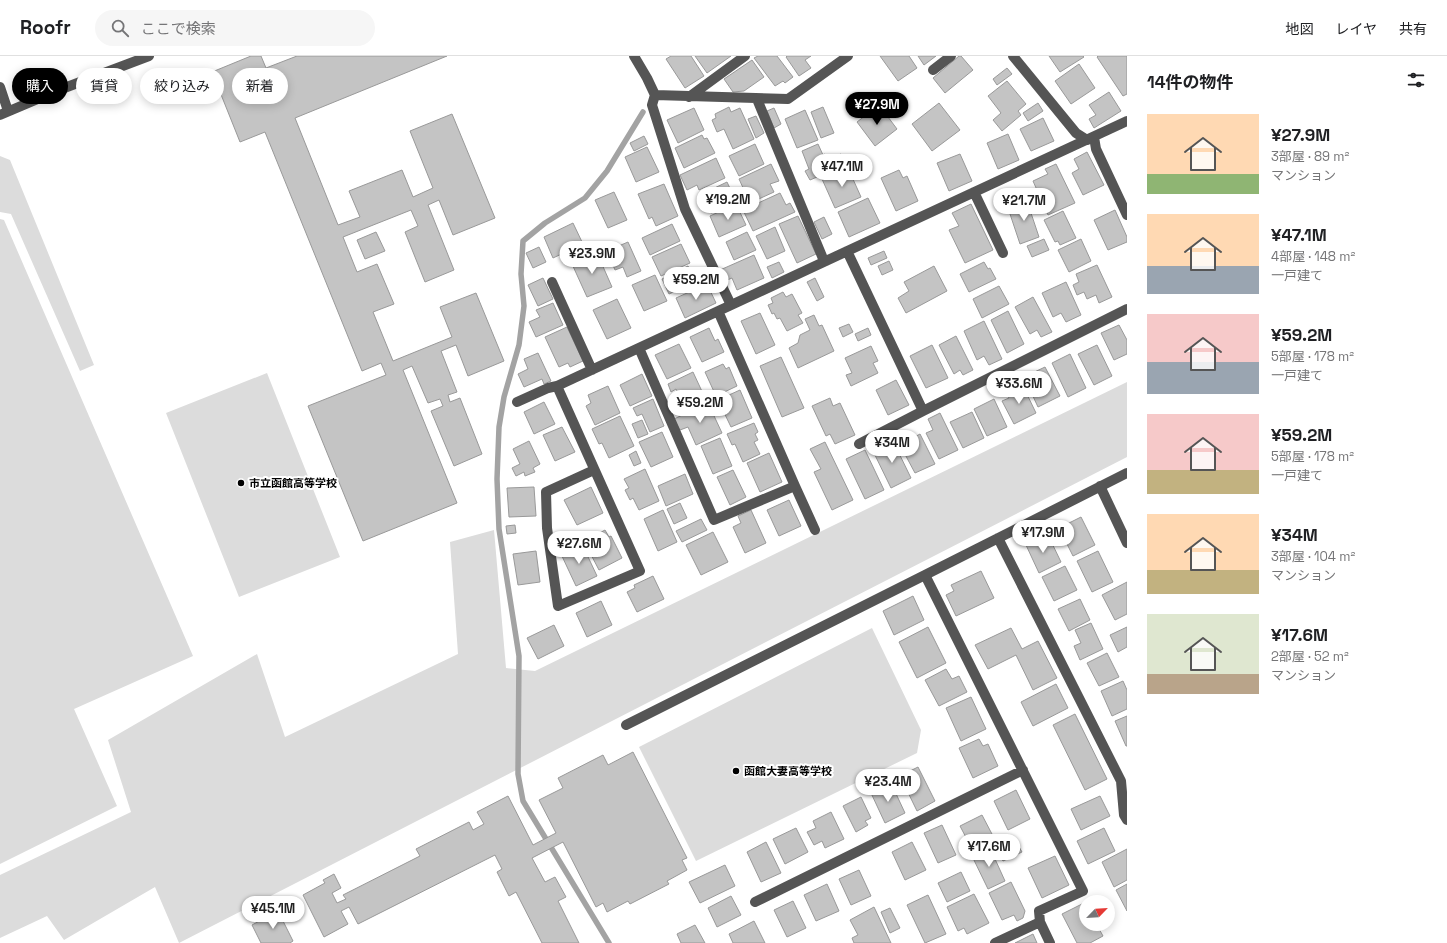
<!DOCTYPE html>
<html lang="ja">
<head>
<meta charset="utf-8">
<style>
	:root { --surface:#fff; --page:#f6f6f6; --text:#202124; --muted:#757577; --line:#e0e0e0; --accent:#000 }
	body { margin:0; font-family:"Space Grotesk","Noto Sans JP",sans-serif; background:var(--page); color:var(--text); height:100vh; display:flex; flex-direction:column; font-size:15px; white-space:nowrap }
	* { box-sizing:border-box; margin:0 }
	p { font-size:13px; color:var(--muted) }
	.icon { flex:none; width:22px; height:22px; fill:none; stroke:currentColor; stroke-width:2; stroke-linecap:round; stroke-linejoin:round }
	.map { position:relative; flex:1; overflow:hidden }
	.drawer { display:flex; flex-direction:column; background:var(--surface); width:320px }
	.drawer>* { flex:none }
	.guide { position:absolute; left:12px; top:12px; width:380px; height:36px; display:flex; gap:8px }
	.needle { width:26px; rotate:65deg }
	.fabs { position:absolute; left:1079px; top:839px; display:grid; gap:8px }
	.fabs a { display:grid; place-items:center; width:36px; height:36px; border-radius:50%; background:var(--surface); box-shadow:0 2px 10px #0003; font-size:20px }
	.price { position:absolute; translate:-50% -34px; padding:0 9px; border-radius:14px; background:#fff; color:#222; font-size:13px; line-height:26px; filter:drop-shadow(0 1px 2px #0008) }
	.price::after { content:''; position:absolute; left:50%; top:24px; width:12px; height:9px; margin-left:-6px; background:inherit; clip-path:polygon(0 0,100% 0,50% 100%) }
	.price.current { background:var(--accent); color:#fff }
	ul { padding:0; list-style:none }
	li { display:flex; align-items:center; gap:12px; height:100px; padding:0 20px }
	li span { display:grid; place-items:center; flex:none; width:112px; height:80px; border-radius:0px; color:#555 }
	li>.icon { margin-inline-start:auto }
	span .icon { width:48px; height:48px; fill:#fffc; stroke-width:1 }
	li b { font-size:17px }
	h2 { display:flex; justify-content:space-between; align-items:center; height:48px; padding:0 20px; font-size:17px }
	.tag { padding:0 14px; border-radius:18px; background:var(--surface); box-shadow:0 2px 10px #0003; font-size:14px; line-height:36px }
	.tag.current { background:var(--accent); color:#fff }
	header { display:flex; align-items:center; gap:24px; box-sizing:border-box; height:56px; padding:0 20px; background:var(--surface); border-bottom:1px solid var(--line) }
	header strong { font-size:19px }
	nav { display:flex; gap:22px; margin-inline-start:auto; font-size:14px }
	.search { width:280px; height:36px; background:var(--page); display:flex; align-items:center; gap:10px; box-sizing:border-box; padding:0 14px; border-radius:22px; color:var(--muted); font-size:15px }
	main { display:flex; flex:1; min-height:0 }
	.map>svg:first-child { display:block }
</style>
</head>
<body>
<header>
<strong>Roofr</strong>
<div class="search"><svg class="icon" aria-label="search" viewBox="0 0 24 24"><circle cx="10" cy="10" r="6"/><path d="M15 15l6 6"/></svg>ここで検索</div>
<nav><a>地図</a><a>レイヤ</a><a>共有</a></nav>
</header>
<main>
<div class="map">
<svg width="1127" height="887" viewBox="0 0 1127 887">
	<rect width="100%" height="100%" fill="#fff"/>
	<path fill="#dcdcdc" d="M0,100L10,104L94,309L80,315L11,158L0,156Z
		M0,163L4,164L193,600L74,653L117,750L0,808Z
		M267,317L340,501L239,541L166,357Z
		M1127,326V401L179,887L155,831L64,884L47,860L0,882V819L131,756L108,684L257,598L285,681L458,598L450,486L494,474L506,612L535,615Z
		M872,572L921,674L917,697L696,805L639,691Z"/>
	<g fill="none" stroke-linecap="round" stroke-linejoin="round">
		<path stroke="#a3a3a3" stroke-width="5.5" d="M609,887L523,745L518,718L519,600L499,473L497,423L499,371L504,341L519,289L524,250L521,218L523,185L545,167L585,142L607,115L643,56"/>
	</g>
	<path fill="#c4c4c4" stroke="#999" d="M251,0H261L266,12L297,0H447L295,62L338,169L360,161L349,135L402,114L413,141L433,132L410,75L452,58L495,162L453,179L439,144L428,149L454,214L425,226L405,176L418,170L411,154L343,181L357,216L377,208L394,248L373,256L393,305L452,281L440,251L476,237L504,305L468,320L456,289L441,295L457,336L448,339L450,346L460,342L482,398L454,410L431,355L443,350L440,343L428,347L412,310L403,314L457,447L363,485L308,350L386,319L381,307L362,315L265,76L240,86L212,16Z
		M671,0H691L704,20L685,32L666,3Z
		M695,0H731L707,17Z
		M758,0H777L793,21L785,27L783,25L775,30L754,2Z
		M787,0H811L805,4L811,12L799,20L786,1Z
		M880,0H909L917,12L898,25Z
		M918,0H936L924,9Z
		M959,0H961L973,14L945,37L933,22Z
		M1049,0H1083L1084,1L1060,16Z
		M1098,0H1127V38L1123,40L1097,1Z
		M752,4L764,21L744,35L733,36L724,23Z
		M1079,8L1095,32L1071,48L1055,25Z
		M1007,12L1012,18L997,29L993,23Z
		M1007,25L1026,48L1018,55L1021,59L1002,75L993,64L1001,57L988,40Z
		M1109,36L1121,55L1094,72L1089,63L1096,59L1089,49Z
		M939,47L960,74L932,95L912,68Z
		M1038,47L1043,55L1028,65L1023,57Z
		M879,49L897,73L875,90L857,66Z
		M729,51L731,56L740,52L754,83L733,93L724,73L717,76L712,64L716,62L715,58Z
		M823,51L834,77L821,82L811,56Z
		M694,52L704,74L678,87L667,64Z
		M774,52L781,68L774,72L767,55Z
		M805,54L818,84L797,92L785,63Z
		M756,60L764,77L756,82L748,63Z
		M1043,62L1054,85L1031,95L1020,73Z
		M1008,78L1019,104L998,113L987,87Z
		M702,79L704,83L707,82L715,97L684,112L675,92Z
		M644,80L648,88L634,95L630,87Z
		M755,88L764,108L739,120L729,100Z
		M818,88L823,99L825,98L828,104L841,98L845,109L810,124L805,115L809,113L802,95Z
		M647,91L659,116L636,126L625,101Z
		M1087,96L1104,129L1083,139L1072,117L1079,113L1074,103Z
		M960,98L972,125L949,135L937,107Z
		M716,102L725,122L699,134L697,129L687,134L680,119Z
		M771,108L779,125L770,128L774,136L750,147L739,123Z
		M1056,108L1075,147L1048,159L1033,125L1048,118L1045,113Z
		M848,112L861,141L835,152L822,123Z
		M899,114L903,122L907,120L918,145L896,155L881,122Z
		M727,126L736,145L711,157L702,138Z
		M664,128L678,160L656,170L652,161L649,163L638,138Z
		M614,136L627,164L608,172L595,144Z
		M780,137L786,149L790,147L795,156L753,175L743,154Z
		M868,142L880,167L849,181L838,156Z
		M1027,145L1039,181L1020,188L1008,152Z
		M736,148L746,169L719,181L710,160Z
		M971,148L993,194L965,207L949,174L959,170L952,157Z
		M1115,154L1127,181V186L1108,194L1094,164Z
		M1063,155L1076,182L1060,189L1058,185L1055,186L1044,164Z
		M798,160L816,198L797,207L779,168Z
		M824,161L832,178L822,183L814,166Z
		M573,167L583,188L553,202L544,181Z
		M672,168L680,185L650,199L642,182Z
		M775,171L785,195L767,203L756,180Z
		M376,176L385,195L365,203L357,184Z
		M747,176L756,194L734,204L726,186Z
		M1044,183L1049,194L1032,201L1027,190Z
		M1081,183L1091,205L1069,216L1058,194Z
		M628,186L641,215L627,221L623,211L615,214L607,195Z
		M681,188L690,207L661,220L652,201Z
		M539,191L546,206L533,212L526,197Z
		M884,195L887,202L871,209L868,202Z
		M597,197L612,231L587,241L572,208Z
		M754,199L764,222L737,234L732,222L725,225L720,214Z
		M889,205L893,214L882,219L878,210Z
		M779,206L784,216L772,222L767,211Z
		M984,206L988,213L990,212L996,223L969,236L960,218Z
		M1097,209L1112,241L1099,247L1096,239L1087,243L1084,236L1077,239L1073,229L1079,226L1076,218Z
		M688,210L694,221L687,224L689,229L669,238L662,223Z
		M934,210L947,235L906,257L898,242L909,235L904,226Z
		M655,219L667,245L644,255L632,229Z
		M543,222L553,243L538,250L528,229Z
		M815,222L824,241L817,245L807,226Z
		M1066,226L1081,259L1066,266L1061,257L1053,261L1042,237Z
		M707,228L716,247L685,262L676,242Z
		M999,230L1009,248L982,262L973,243Z
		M783,236L786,241L792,238L802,257L798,259L803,267L787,275L780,262L777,263L774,257L772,258L768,249L773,247L771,242Z
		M1033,241L1052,276L1041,281L1037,274L1030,278L1015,251Z
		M617,243L631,272L607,283L593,254Z
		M553,247L563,269L536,281L529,266L540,261L536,254Z
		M1008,255L1024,288L1007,297L991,264Z
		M760,257L775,289L756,298L741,265Z
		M814,259L819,270L822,269L834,295L798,312L789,292L798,287L800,279L810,274L805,263Z
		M984,265L1002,303L989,309L984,300L977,304L964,275Z
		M849,268L853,276L843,281L839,272Z
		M1119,269L1127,284V298L1114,304L1101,277Z
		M567,271L583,305L570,311L568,307L559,311L545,281Z
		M709,272L715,285L718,283L724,296L702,306L690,281Z
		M868,272L871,279L858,285L855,278Z
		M956,280L973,314L963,319L960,314L954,318L939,289Z
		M679,288L691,312L667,323L655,299Z
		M932,289L948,322L926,332L910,300Z
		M1097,289L1112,320L1094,329L1078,298Z
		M871,290L878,305L873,307L878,317L851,330L846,319L852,317L845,302Z
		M538,297L551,325L544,328L542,323L524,331L518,318L528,313L524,303Z
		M1070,298L1086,332L1068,341L1052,307Z
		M781,301L804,352L782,361L760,310Z
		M723,308L726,313L729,311L737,330L716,340L705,316Z
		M1045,311L1060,340L1038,351L1024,321Z
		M693,316L706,344L689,352L686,346L683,347L676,333L671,336L668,328Z
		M642,318L652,340L630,350L620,329Z
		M896,324L909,349L888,359L876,334Z
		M1022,328L1036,357L1014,368L1002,345L1009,342L1006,336Z
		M608,330L620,357L595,369L586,350L591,347L588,339Z
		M740,334L752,362L731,371L718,344Z
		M830,342L833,350L840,347L855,379L835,388L830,378L826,380L812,350Z
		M653,343L664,370L650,376L642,358L637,360L633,352Z
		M994,343L1007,371L987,380L974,353Z
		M544,346L555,368L534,378L524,356Z
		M708,347L722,377L696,389L688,371L680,374L674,363Z
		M972,356L984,382L963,392L950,366Z
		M940,357L958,394L939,403L926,377L933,374L928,363Z
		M620,360L634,390L609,402L602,387L599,388L592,373Z
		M642,364L648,378L638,382L632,368Z
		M754,367L758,376L755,378L758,384L754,386L760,398L743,406L735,388L732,389L727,378Z
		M562,371L575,396L555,405L543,379Z
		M662,376L673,401L651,411L639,386Z
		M920,378L935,408L915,417L900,389Z
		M720,382L732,410L713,418L701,390Z
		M529,385L540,408L533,412L535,416L525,420L524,416L516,420L512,412L520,408L513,393Z
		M893,385L911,422L891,432L873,395Z
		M825,386L853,444L832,454L814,416L821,413L810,393Z
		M865,394L884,434L865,443L846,403Z
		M636,395L641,407L634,410L629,399Z
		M769,397L782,426L760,436L747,407Z
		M645,413L659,445L639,454L633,442L630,444L625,434L629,432L624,423Z
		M733,414L746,441L730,449L717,421Z
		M685,418L693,438L666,450L658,430Z
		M534,431L536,460L509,461L507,432Z
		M591,431L603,457L577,469L564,444Z
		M789,444L801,470L779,480L767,454Z
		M680,447L687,462L674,468L667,453Z
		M663,454L677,486L658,495L644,463Z
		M751,454L766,487L745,497L733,471L741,467L738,460Z
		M1081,461L1095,489L1073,500L1059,472Z
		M701,463L707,474L682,486L676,475Z
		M515,469L516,477L507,478L506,470Z
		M605,474L609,481L611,480L622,502L599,514L587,491L593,488L590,482Z
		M713,476L728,506L701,519L686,489Z
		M1048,479L1061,506L1039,517L1026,489Z
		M582,488L597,520L576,530L561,498Z
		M536,495L540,526L518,529L513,498Z
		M1098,495L1113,526L1092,536L1077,505Z
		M1065,510L1077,534L1054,545L1042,521Z
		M981,515L994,542L956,560L946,539L954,535L951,529Z
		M653,520L664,543L637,556L627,536L635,532L634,529Z
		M1127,526V558L1115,564L1102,539Z
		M913,540L924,564L894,579L883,555Z
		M1080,543L1090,564L1069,575L1058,553Z
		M601,545L612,569L587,581L576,557Z
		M1091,567L1103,593L1080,604L1074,590L1081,587L1075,574Z
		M554,569L564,590L538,603L527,582Z
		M928,571L946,607L917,622L899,586Z
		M1127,571V591L1118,596L1110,579Z
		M1011,572L1022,593L1038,585L1057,622L1033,634L1016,599L988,613L975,589Z
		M1107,597L1119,621L1099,630L1087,607Z
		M946,613L952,623L959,620L967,636L939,650L925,624Z
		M1123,625L1127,634V653L1112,660L1101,635Z
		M1056,628L1068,652L1033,670L1021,646Z
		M971,641L986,673L961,685L946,652Z
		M1075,658L1107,723L1085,734L1053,669Z
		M1127,660V690H1126L1115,665Z
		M979,683L983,690L988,688L998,710L973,722L959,692Z
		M633,696L687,802L682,804L687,814L667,825L669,828L630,848L628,845L607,856L603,847L596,851L563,786L532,802L545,826L555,821L566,841L558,845L579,887H542L516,836L509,840L497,816L502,813L495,799L358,868L349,851L341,855L348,868L324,881L303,839L325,827L323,824L334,818L341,832L332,837L337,847L346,843L343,839L420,800L416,793L469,766L473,774L484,768L477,756L508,740L533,789L556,777L539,744L563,732L558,722L603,699L608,709Z
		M918,711L935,745L917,755L900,720Z
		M891,727L905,757L885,767L871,737Z
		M1016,734L1030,763L1008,774L994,745Z
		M1100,740L1110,760L1081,774L1071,753Z
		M861,741L871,762L865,765L868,769L856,776L843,750Z
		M831,756L844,783L825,792L822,785L814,789L807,776L816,772L813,765Z
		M982,759L993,780L971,791L960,770Z
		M942,769L956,799L938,807L924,777Z
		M796,772L808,796L785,808L773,783Z
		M1104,772L1115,795L1088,808L1077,785Z
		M1014,782L1022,796L1003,805L995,791Z
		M766,786L781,817L761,826L747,796Z
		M912,786L926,814L905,824L892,796Z
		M990,792L1005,825L988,833L972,800Z
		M1127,793V824L1114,831L1102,806Z
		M1055,800L1069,829L1042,842L1028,812Z
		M725,809L735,830L700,847L689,826Z
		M859,814L871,840L851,849L839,823Z
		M961,816L970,835L947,846L938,827Z
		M1011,826L1025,855L1023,862L1017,865L1014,859L1002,864L989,837Z
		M827,828L839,855L816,865L804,839Z
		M1127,828V855L1116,834Z
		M974,838L989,867L967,878L964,872L958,875L947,851Z
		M928,839L946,878L925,887L907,849Z
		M731,840L741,859L717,871L708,852Z
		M793,845L806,872L787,881L774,854Z
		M1086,846V868H1103L1098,871L1103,880L1090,887H1077L1062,858Z
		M874,851L891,887H854L852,882L858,879L850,864Z
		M890,852L900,872L890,877L881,856Z
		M278,855L293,885L290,887H261L252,869Z
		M754,865L765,887H733L729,878Z
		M695,869L705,887H681L677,878Z
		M1033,878L1037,887H1015Z"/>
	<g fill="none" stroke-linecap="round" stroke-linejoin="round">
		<path stroke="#555" stroke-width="10" d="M634,0L647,22L655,39L652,49L685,153L731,249
			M1013,0L1076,77L1087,84
			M933,14L951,0
			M0,31L8,55
			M655,39L788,43L848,0
			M689,41L745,0
			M757,43L824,205
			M0,59L59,34L149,0
			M1094,81L1096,93L1127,159
			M974,136L1003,197
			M847,195L923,355
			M552,226L592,314
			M639,292L714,464L795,430L718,255
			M517,346L548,332L557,330
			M859,388L923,355L1127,253
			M594,414L546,436L547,472L558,550L640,515L557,330L1127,65
			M795,430L815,474
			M1100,430L1127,487
			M998,482L1121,725L1124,759L1127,764
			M626,669L925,519
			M755,846L1023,714
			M1040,866L1050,887
			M995,887L1040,866L1039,855L1083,835L925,519L1127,417"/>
	</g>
	<g fill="#000" stroke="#fff" stroke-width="1.5">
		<circle cx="241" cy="427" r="4"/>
		<circle cx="736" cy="715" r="4"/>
	</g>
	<g text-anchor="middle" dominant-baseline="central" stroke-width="4" stroke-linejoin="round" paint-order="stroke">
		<g font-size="11" font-weight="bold" fill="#000" stroke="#fff" text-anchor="start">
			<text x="249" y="427">市立函館高等学校</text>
			<text x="744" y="715">函館大妻高等学校</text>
		</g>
	</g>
</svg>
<div class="fabs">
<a><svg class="needle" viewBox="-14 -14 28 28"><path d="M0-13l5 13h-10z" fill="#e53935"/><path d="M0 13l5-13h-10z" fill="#757577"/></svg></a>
</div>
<b class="price current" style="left:877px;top:70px">¥27.9M</b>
<b class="price" style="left:842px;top:132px">¥47.1M</b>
<b class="price" style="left:728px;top:165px">¥19.2M</b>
<b class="price" style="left:1024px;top:166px">¥21.7M</b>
<b class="price" style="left:592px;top:219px">¥23.9M</b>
<b class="price" style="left:696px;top:245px">¥59.2M</b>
<b class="price" style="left:1019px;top:349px">¥33.6M</b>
<b class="price" style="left:700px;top:368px">¥59.2M</b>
<b class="price" style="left:892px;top:408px">¥34M</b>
<b class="price" style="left:1043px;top:498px">¥17.9M</b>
<b class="price" style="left:579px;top:509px">¥27.6M</b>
<b class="price" style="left:888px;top:747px">¥23.4M</b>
<b class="price" style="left:989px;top:812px">¥17.6M</b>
<b class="price" style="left:273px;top:874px">¥45.1M</b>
<div class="guide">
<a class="tag current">購入</a>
<a class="tag">賃貸</a>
<a class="tag">絞り込み</a>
<a class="tag">新着</a>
</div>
</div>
<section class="drawer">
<h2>14件の物件<svg class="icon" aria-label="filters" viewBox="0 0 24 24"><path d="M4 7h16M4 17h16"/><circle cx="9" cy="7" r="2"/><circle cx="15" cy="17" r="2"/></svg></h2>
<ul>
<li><span style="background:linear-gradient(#ffd9b3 75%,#8fb573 0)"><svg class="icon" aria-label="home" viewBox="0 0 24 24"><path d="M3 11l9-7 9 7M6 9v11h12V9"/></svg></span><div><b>¥27.9M</b><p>3部屋 · 89 m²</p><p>マンション</p></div></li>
<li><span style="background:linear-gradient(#ffd9b3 65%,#9aa5b1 0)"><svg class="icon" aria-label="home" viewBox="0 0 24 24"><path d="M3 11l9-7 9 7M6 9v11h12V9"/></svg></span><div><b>¥47.1M</b><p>4部屋 · 148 m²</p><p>一戸建て</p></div></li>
<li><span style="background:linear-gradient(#f6c9c9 60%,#9aa5b1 0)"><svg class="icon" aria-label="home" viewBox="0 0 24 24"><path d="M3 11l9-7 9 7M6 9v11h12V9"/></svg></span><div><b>¥59.2M</b><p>5部屋 · 178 m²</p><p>一戸建て</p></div></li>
<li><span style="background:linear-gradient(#f6c9c9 70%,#c2b280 0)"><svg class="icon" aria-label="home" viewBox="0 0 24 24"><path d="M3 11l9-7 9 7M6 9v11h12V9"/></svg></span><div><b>¥59.2M</b><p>5部屋 · 178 m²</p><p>一戸建て</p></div></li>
<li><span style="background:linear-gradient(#ffd9b3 70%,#c2b280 0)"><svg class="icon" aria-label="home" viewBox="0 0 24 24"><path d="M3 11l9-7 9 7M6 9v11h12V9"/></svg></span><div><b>¥34M</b><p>3部屋 · 104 m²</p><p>マンション</p></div></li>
<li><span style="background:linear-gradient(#dfe7d0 75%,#b9a48a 0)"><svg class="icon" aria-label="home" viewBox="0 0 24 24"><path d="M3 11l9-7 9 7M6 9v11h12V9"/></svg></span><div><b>¥17.6M</b><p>2部屋 · 52 m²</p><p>マンション</p></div></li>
</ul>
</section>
</main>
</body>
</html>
